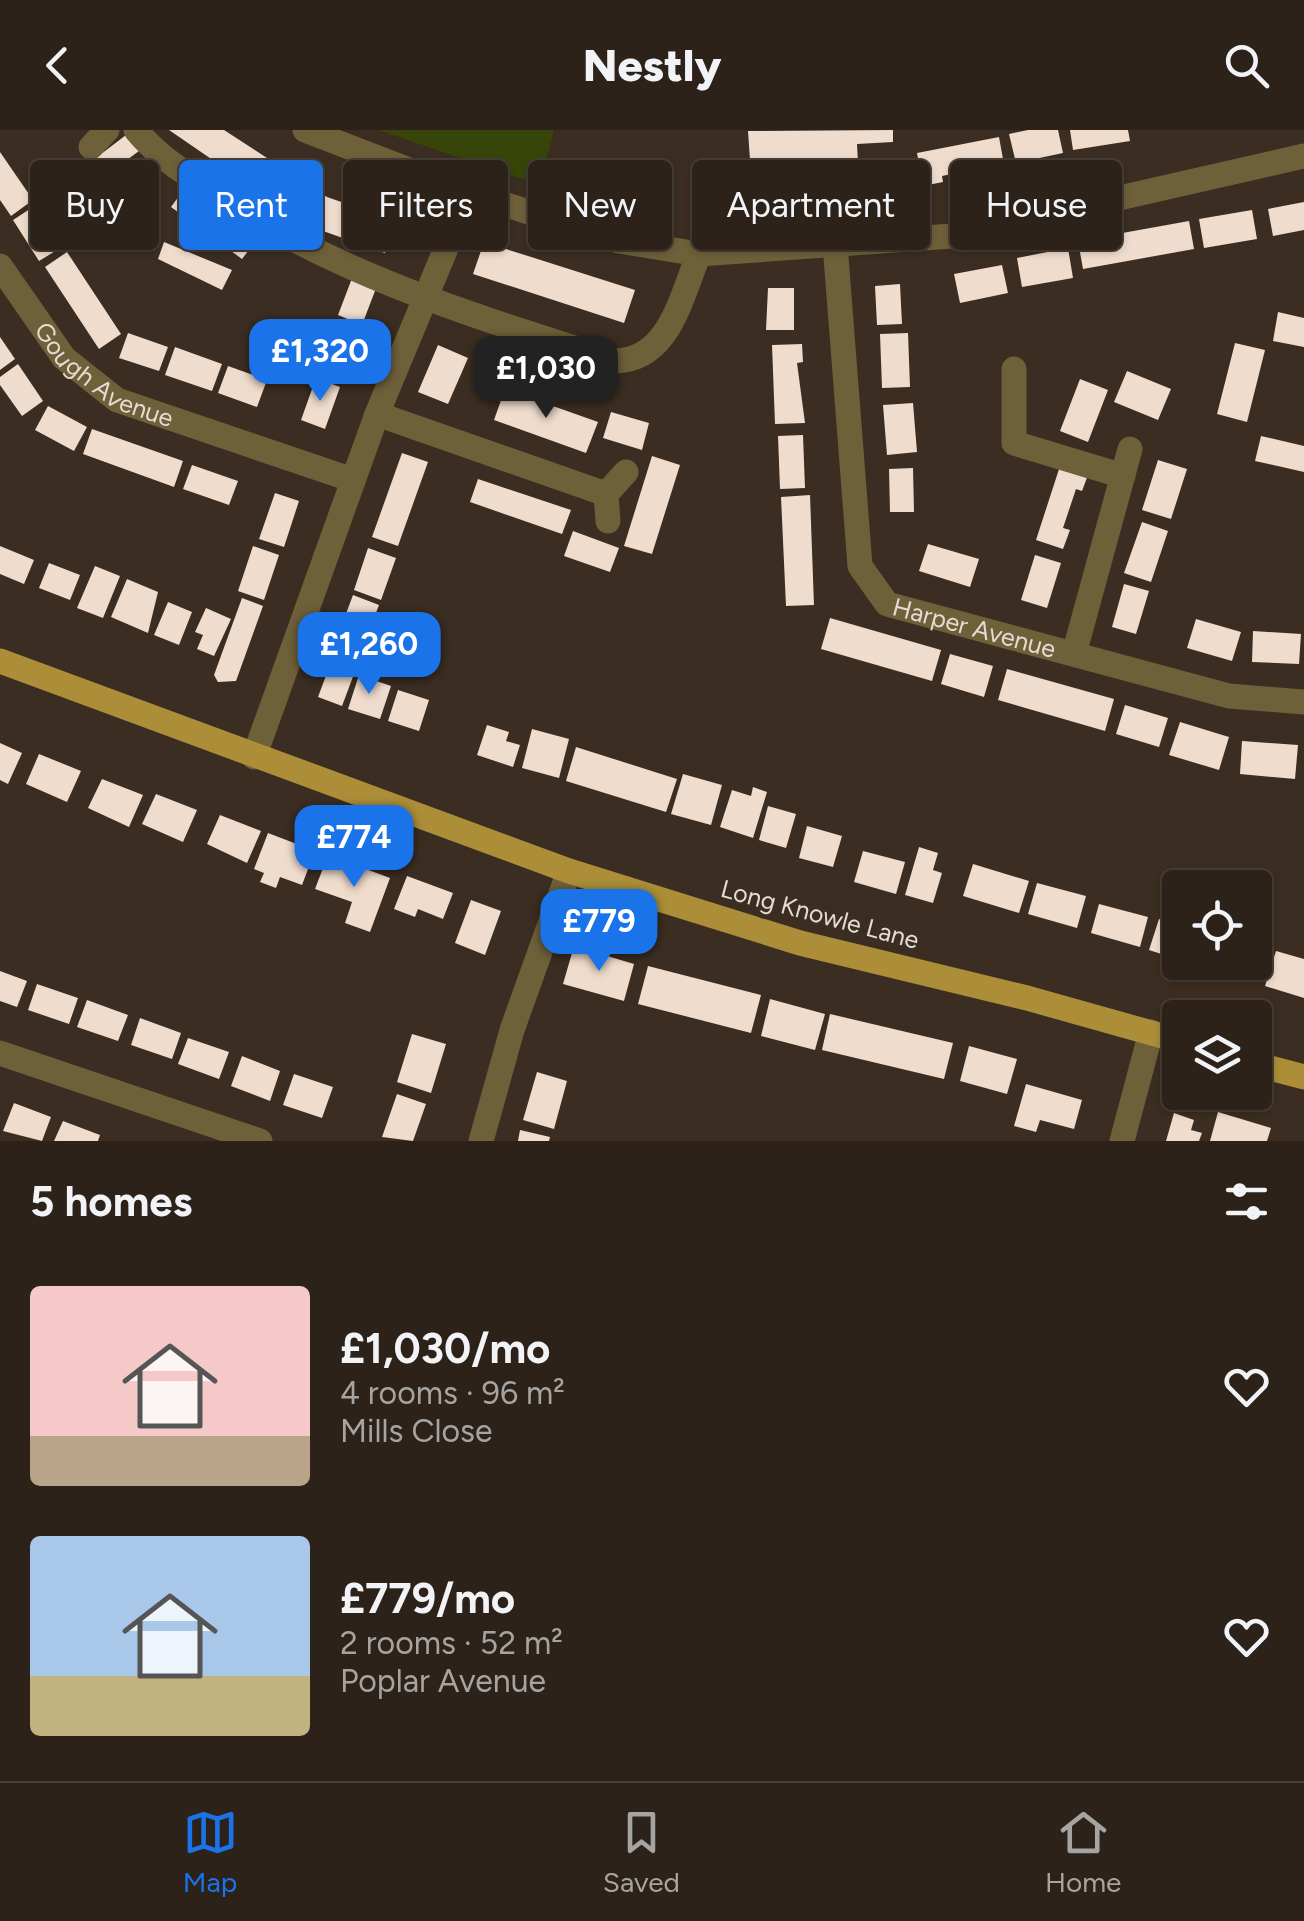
<!DOCTYPE html>
<html lang="en">
<head>
<meta charset="utf-8">
<style>
	:root { --surface:#2c2219; --page:#382f26; --text:#f1f3f6; --muted:#a6a4a2; --line:#483f38; --accent:#1a73e8 }
	body { margin:0; font-family:Figtree,sans-serif; background:var(--page); color:var(--text); height:100vh; display:flex; flex-direction:column; font-size:38px; white-space:nowrap }
	* { box-sizing:border-box; margin:0 }
	p { font-size:32px; color:var(--muted) }
	.icon { flex:none; width:55px; height:55px; fill:none; stroke:currentColor; stroke-width:2; stroke-linecap:round; stroke-linejoin:round }
	.map { position:relative; height:1011px; overflow:hidden }
	.drawer { display:flex; flex-direction:column; background:var(--surface); flex:1 }
	.drawer>* { flex:none }
	.hud { position:absolute; left:30px; top:30px; width:1245px; height:90px; display:flex; gap:20px }
	.fabs { position:absolute; left:1162px; top:740px; display:grid; gap:20px }
	.fabs a { display:grid; place-items:center; width:110px; height:110px; border-radius:10px; background:var(--surface); box-shadow:0 2px 8px #0004,0 0 0 2px var(--line); font-size:50px }
	.price { position:absolute; translate:-50% -85px; padding:0 22px; border-radius:20px; background:var(--accent); color:#fff; font-size:32px; line-height:65px; filter:drop-shadow(0 2px 5px #0008) }
	.price::after { content:''; position:absolute; left:50%; top:60px; width:30px; height:22px; margin-left:-15px; background:inherit; clip-path:polygon(0 0,100% 0,50% 100%) }
	.price.selected { background:#222; color:#fff }
	ul { padding:0; list-style:none }
	li { display:flex; align-items:center; gap:30px; height:250px; padding:0 30px }
	li span { display:grid; place-items:center; flex:none; width:280px; height:200px; border-radius:10px; color:#555 }
	li>.icon { margin-inline-start:auto }
	span .icon { width:120px; height:120px; fill:#fffc; stroke-width:1 }
	li b { font-size:42px }
	h2 { display:flex; justify-content:space-between; align-items:center; height:120px; padding:0 30px; font-size:42px }
	.tag { padding:0 35px; border-radius:10px; background:var(--surface); box-shadow:0 2px 8px #0004,0 0 0 2px var(--line); font-size:35px; line-height:90px }
	.tag.selected { background:var(--accent); color:#fff }
	header { display:flex; justify-content:space-between; align-items:center; height:130px; padding:0 30px; background:var(--surface); font-size:45px; font-weight:800 }
	.dock { display:flex; justify-content:space-around; align-items:center; height:140px; border-top:2px solid var(--line); background:var(--surface); font-size:28px; color:var(--muted) }
	.dock a { display:grid; justify-items:center; gap:5px }
	.dock .selected { color:var(--accent) }
	.map>svg:first-child { display:block }
</style>
</head>
<body>
<header><svg class="icon" aria-label="back" viewBox="0 0 24 24"><path d="M15 5l-7 7 7 7"/></svg>Nestly<svg class="icon" aria-label="search" viewBox="0 0 24 24"><circle cx="10" cy="10" r="6"/><path d="M15 15l6 6"/></svg></header>
<div class="map">
<svg width="1304" height="1011" viewBox="0 0 1304 1011">
	<rect width="100%" height="100%" fill="#3b2d21"/>
	<path fill="#384509" d="M378,0H554L540,55Z"/>
	<path fill="#efdccd" d="M169,0H224L327,67L396,91L385,123L309,96Z
		M893,0V12L857,14L859,52L770,58L769,43L751,44L748,1Z
		M1028,0H1058L1063,23L1016,33L1009,4Z
		M1070,0H1128L1130,11L1073,20Z
		M126,5L139,21L104,47L92,31Z
		M999,7L1005,40L987,43L986,37L942,46L943,52L923,56L917,23Z
		M0,22L33,70L11,86L0,70Z
		M184,59L255,112L242,129L171,77Z
		M132,67L159,108L143,118L117,78Z
		M1304,72V100L1273,106L1268,79Z
		M36,75L62,117L39,131L13,90Z
		M1252,80L1257,109L1204,118L1199,89Z
		M1189,91L1194,119L1083,139L1078,111Z
		M164,112L232,140L222,160L158,129Z
		M484,112L635,160L624,193L473,144Z
		M1068,118L1073,148L1022,157L1017,128Z
		M67,122L121,204L99,219L45,137Z
		M1002,135L1008,163L960,173L954,144Z
		M354,143L378,153L362,195L338,185Z
		M900,154L902,194L877,195L875,156Z
		M768,158H794V200H766Z
		M1278,182L1304,188V217L1273,211Z
		M337,193L360,202L342,250L318,241Z
		M128,203L168,217L159,241L119,228Z
		M908,203L910,257L882,258L880,204Z
		M0,207L15,229L0,240Z
		M1235,213L1265,220L1247,292L1217,284Z
		M802,214L803,232L797,233L805,293L775,294L772,215Z
		M438,215L468,228L448,274L418,262Z
		M175,217L222,234L212,261L165,245Z
		M18,234L43,271L22,286L0,255V247Z
		M228,236L267,250L257,277L218,263Z
		M1127,241L1171,259L1158,290L1114,272Z
		M316,248L340,257L325,299L301,290Z
		M1080,249L1108,260L1088,312L1060,301Z
		M505,259L598,292L586,323L494,290Z
		M913,273L917,322L887,325L883,275Z
		M48,276L87,297L74,321L35,300Z
		M611,282L649,293L642,320L603,308Z
		M92,299L183,331L174,357L83,324Z
		M803,305L805,358L780,359L778,306Z
		M1261,306L1304,316V342L1255,331Z
		M402,323L428,332L398,416L372,407Z
		M652,326L680,335L652,424L624,416Z
		M1158,330L1187,339L1171,389L1142,380Z
		M192,335L238,351L229,375L183,359Z
		M1060,336L1088,345L1082,361L1076,359L1063,398L1070,400L1063,419L1036,410Z
		M913,338L914,382H890L889,339Z
		M478,349L571,380L562,404L470,372Z
		M275,363L299,371L284,417L259,409Z
		M810,365L814,475L786,476L781,367Z
		M1142,392L1168,401L1151,452L1124,443Z
		M573,401L619,418L610,442L564,426Z
		M928,414L979,429L970,457L919,441Z
		M0,416L34,430L24,454L0,444Z
		M253,416L279,425L264,470L238,461Z
		M368,418L396,428L381,470L354,460Z
		M1035,425L1061,433L1047,478L1021,470Z
		M49,433L80,445L70,470L39,458Z
		M95,436L120,446L103,488L77,478Z
		M127,449L158,462L148,503L111,487Z
		M1124,454L1149,461L1136,504L1112,497Z
		M353,465L379,475L364,514L338,505Z
		M242,468L263,476L236,551L218,552L214,545Z
		M168,472L192,482L179,515L154,505Z
		M206,478L231,489L214,526L197,519L203,505L195,502Z
		M830,488L941,520L932,551L821,519Z
		M1196,489L1241,502L1232,531L1187,518Z
		M1253,501L1301,504L1299,534L1252,532Z
		M336,519L360,528L342,576L318,567Z
		M950,524L993,536L984,567L941,554Z
		M1007,539L1114,569L1105,601L998,570Z
		M359,545L391,556L380,589L348,579Z
		M398,560L429,570L419,601L388,591Z
		M1125,575L1168,588L1159,617L1116,604Z
		M1180,592L1229,607L1219,640L1169,625Z
		M487,595L509,602L506,611L520,615L513,637L477,625Z
		M532,599L569,609L559,648L522,638Z
		M1242,611L1298,615L1295,649L1240,644Z
		M0,613L22,623L8,654L0,650Z
		M576,617L677,649L666,682L566,651Z
		M39,624L81,641L67,672L26,654Z
		M683,644L722,655L711,695L671,684Z
		M102,649L143,665L129,697L88,678Z
		M753,657L767,662L753,708L720,697L732,660L751,666Z
		M156,664L197,680L183,712L142,694Z
		M768,676L796,684L786,718L759,710Z
		M220,685L261,701L247,733L207,714Z
		M807,696L842,706L833,737L799,728Z
		M268,703L315,721L302,755L280,747L276,758L260,752L264,743L254,739Z
		M919,717L938,723L933,740L942,743L933,773L905,765Z
		M863,721L905,732L896,764L854,752Z
		M328,725L390,748L370,802L345,793L352,772L315,759Z
		M973,734L1029,751L1019,783L963,766Z
		M407,746L453,763L443,789L418,779L415,787L394,779Z
		M1037,753L1086,766L1077,798L1028,784Z
		M471,770L501,781L485,825L455,813Z
		M1099,774L1148,787L1140,817L1091,803Z
		M1159,789L1180,796V830L1149,820Z
		M1255,815L1262,817L1253,849L1209,836L1255,832Z
		M574,816L634,834L624,871L563,854Z
		M1276,821L1304,829V868L1265,856Z
		M648,836L761,865L751,903L638,874Z
		M0,841L27,851L17,877L0,871Z
		M37,854L78,868L69,894L28,880Z
		M770,869L825,884L815,920L761,906Z
		M87,870L128,885L118,911L77,897Z
		M830,884L953,913L944,949L822,920Z
		M140,888L181,903L172,929L131,915Z
		M412,904L446,914L431,963L397,952Z
		M188,908L229,922L219,949L178,934Z
		M969,916L1017,929L1007,964L960,951Z
		M242,926L280,941L270,971L231,956Z
		M537,942L567,951L554,999L523,990Z
		M294,944L333,957L322,988L283,975Z
		M1026,954L1082,970L1074,999L1040,990L1036,1002L1014,996Z
		M397,964L426,974L413,1011L382,1007Z
		M14,973L51,987L42,1011L3,1001Z
		M1218,982L1271,998L1267,1011H1210Z
		M1174,983L1194,990L1191,1000L1202,1003L1199,1011H1166Z
		M63,991L100,1005L98,1011H54Z
		M520,1000L550,1007L549,1011H518Z"/>
	<g fill="none" stroke-linecap="round" stroke-linejoin="round">
		<g stroke="#6e6039" stroke-width="25">
			<path d="M136,0C159,28 189,46 220,66C340,146 478,187 615,231C670,230 681,166 699,124"/>
			<path d="M305,0L469,63L619,111L699,124L952,106L1304,26"/>
			<path d="M91,17L107,0"/>
			<path id="s1" d="M835,114L860,436L887,474L1229,566L1304,572"/>
			<path id="s2" d="M0,136L64,228L117,270L353,350"/>
			<path d="M1014,239V313L1123,346"/>
			<path d="M377,284L606,364"/>
			<path d="M608,391L606,364L626,342"/>
			<path d="M1074,524L1130,319"/>
			<path d="M254,627L377,284L469,63"/>
			<path d="M0,923L260,1011"/>
			<path d="M481,1011L512,900L569,741"/>
			<path d="M1122,1011L1151,902"/>
		</g>
		<path stroke="#ab8e37" stroke-width="25" d="M0,531L569,741L800,813L1027,868L1180,911
			M1255,934L1304,947"/>
	</g>
	<g text-anchor="middle" dominant-baseline="central" stroke-width="10" stroke-linejoin="round" paint-order="stroke">
		<g font-size="25" fill="#e5dbd4" stroke="#3b2d21">
			<text stroke="none"><textPath href="#s2" startOffset="155">Gough Avenue</textPath></text>
			<text stroke="none"><textPath href="#s1" startOffset="460">Harper Avenue</textPath></text>
			<text transform="translate(820 784) rotate(15)">Long Knowle Lane</text>
		</g>
	</g>
</svg>
<div class="fabs">
<a><svg class="icon" aria-label="locate" viewBox="0 0 24 24"><circle cx="12" cy="12" r="6"/><path d="M12 2v4M12 18v4M2 12h4M18 12h4"/></svg></a>
<a><svg class="icon" aria-label="layers" viewBox="0 0 24 24"><path d="M12 4l9 5-9 5-9-5zM3 14l9 5 9-5"/></svg></a>
</div>
<b class="price" style="left:320px;top:274px">£1,320</b>
<b class="price selected" style="left:546px;top:291px">£1,030</b>
<b class="price" style="left:369px;top:567px">£1,260</b>
<b class="price" style="left:354px;top:760px">£774</b>
<b class="price" style="left:599px;top:844px">£779</b>
<div class="hud">
<a class="tag">Buy</a>
<a class="tag selected">Rent</a>
<a class="tag">Filters</a>
<a class="tag">New</a>
<a class="tag">Apartment</a>
<a class="tag">House</a>
</div>
</div>
<section class="drawer">
<h2>5 homes<svg class="icon" aria-label="filters" viewBox="0 0 24 24"><path d="M4 7h16M4 17h16"/><circle cx="9" cy="7" r="2"/><circle cx="15" cy="17" r="2"/></svg></h2>
<ul>
<li><span style="background:linear-gradient(#f6c9c9 75%,#b9a48a 0)"><svg class="icon" aria-label="home" viewBox="0 0 24 24"><path d="M3 11l9-7 9 7M6 9v11h12V9"/></svg></span><div><b>£1,030/mo</b><p>4 rooms · 96 m²</p><p>Mills Close</p></div><svg class="icon" aria-label="heart" viewBox="0 0 24 24"><path d="M12 20l-8-8c-3-5 5-10 8-4 3-6 11-1 8 4z"/></svg></li>
<li><span style="background:linear-gradient(#a9c7e8 70%,#c2b280 0)"><svg class="icon" aria-label="home" viewBox="0 0 24 24"><path d="M3 11l9-7 9 7M6 9v11h12V9"/></svg></span><div><b>£779/mo</b><p>2 rooms · 52 m²</p><p>Poplar Avenue</p></div><svg class="icon" aria-label="heart" viewBox="0 0 24 24"><path d="M12 20l-8-8c-3-5 5-10 8-4 3-6 11-1 8 4z"/></svg></li>
</ul>
</section>
<nav class="dock">
<a class="selected"><svg class="icon" aria-label="map" viewBox="0 0 24 24"><path d="M3 6l6-2 6 2 6-2v14l-6 2-6-2-6 2zM9 4v14M15 6v14"/></svg>Map</a>
<a><svg class="icon" aria-label="saved" viewBox="0 0 24 24"><path d="M7 4h10v16l-5-4-5 4z"/></svg>Saved</a>
<a><svg class="icon" aria-label="home" viewBox="0 0 24 24"><path d="M3 11l9-7 9 7M6 9v11h12V9"/></svg>Home</a>
</nav>
</body>
</html>
